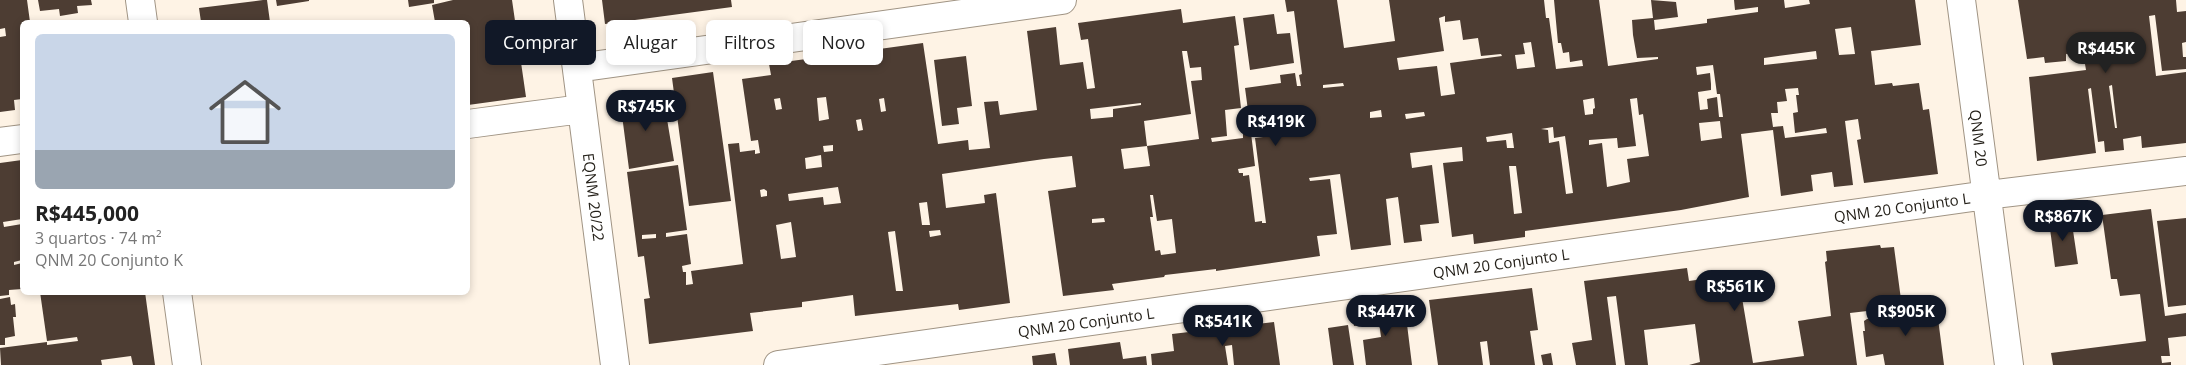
<!DOCTYPE html>
<html lang="pt">
<head>
<meta charset="utf-8">
<style>
	:root { --surface:#fff; --page:#f2f2f2; --text:#222; --muted:#767676; --line:#e0e0e0; --accent:#111827 }
	body { margin:0; font-family:"Open Sans",sans-serif; background:var(--page); color:var(--text); height:100vh; display:flex; flex-direction:column; font-size:19px; white-space:nowrap }
	* { box-sizing:border-box; margin:0 }
	p { font-size:16px; color:var(--muted) }
	.icon { flex:none; width:28px; height:28px; fill:none; stroke:currentColor; stroke-width:2; stroke-linecap:round; stroke-linejoin:round }
	.map { position:relative; flex:1; overflow:hidden }
	.sheet { position:absolute; left:20px; top:20px; width:450px; height:275px; display:flex; flex-direction:column; background:var(--surface); border-radius:8px; box-shadow:0 2px 8px #0003 }
	.sheet>* { flex:none }
	.hud { position:absolute; left:485px; top:20px; width:475px; height:45px; display:flex; gap:10px }
	.price { position:absolute; translate:-50% -42px; padding:0 11px; border-radius:18px; background:var(--accent); color:#fff; font-size:16px; line-height:32px; filter:drop-shadow(0 1px 2px #0008) }
	.price::after { content:''; position:absolute; left:50%; top:30px; width:15px; height:11px; margin-left:-8px; background:inherit; clip-path:polygon(0 0,100% 0,50% 100%) }
	.price.selected { background:#222; color:#fff }
	ul { padding:0; list-style:none }
	li { display:grid; align-content:center; gap:10px; height:265px; padding:0 15px }
	li+li { border-top:1px solid var(--line) }
	li span { display:grid; place-items:center; height:155px; border-radius:8px; color:#555 }
	li>.icon { margin-inline-start:auto }
	span .icon { width:90px; height:90px; fill:#fffc; stroke-width:1 }
	li b { font-size:21px }
	.pill { padding:0 18px; border-radius:8px; background:var(--surface); box-shadow:0 2px 8px #0003; font-size:18px; line-height:45px }
	.pill.selected { background:var(--accent); color:#fff }
	.map>svg:first-child { display:block }
</style>
</head>
<body>
<div class="map">
<svg width="2186" height="365" viewBox="0 0 2186 365">
	<rect width="100%" height="100%" fill="#fef3e5"/>
	<path fill="#4d3d33" fill-rule="evenodd" d="M0,0H27L30,22H22V99L14,100L15,110L0,112V37L6,36L5,28L0,29Z
		M38,0H91L92,5L77,6L78,13L60,16L59,9L40,11Z
		M263,0H267L270,22H201L199,8Z
		M276,0H309V1L277,6Z
		M408,0H434V3L409,7Z
		M453,0H512L526,97L468,105V22H435L432,5Z
		M602,0H731L732,7L605,24Z
		M1285,0H1337L1344,48L1395,41L1389,0H1544L1546,18H1549L1556,69L1583,66L1582,60L1570,62L1569,52L1563,53L1561,43H1558L1554,0H1599L1608,66L1658,59V57L1637,58L1633,35L1632,20L1653,18L1651,0L1676,2L1678,17L1654,20L1655,30L1707,23V19L1758,12V7L1735,10L1734,0H1784L1785,8L1810,4L1809,0H1915L1921,45L1871,51L1875,85L1892,83L1893,86L1919,83L1923,110L1929,109L1938,174L1864,183L1857,140L1861,139L1858,119L1845,121L1853,185L1834,187L1832,172L1811,175L1813,191L1781,196L1773,130L1741,134L1749,197L1681,210L1525,231V237L1474,244L1473,234L1452,237L1443,163L1463,161L1462,147L1410,153L1412,168L1432,165L1439,223L1420,225L1422,241L1404,243L1398,197L1386,199L1391,245L1351,250L1340,174L1309,178L1310,181L1330,179L1337,234L1317,236L1320,256L1216,271V269L1165,275L1164,277L1112,284L1114,290L1063,296L1048,191L1076,187L1072,156L1044,159L942,174L946,208L985,203L984,195L996,193L1010,303L959,310L958,304L855,316L853,295L802,302V307L750,313L753,331L649,344L644,299L650,298L649,294L644,256L638,257L627,172L678,165L687,230L666,233V237L687,234L691,264L682,266L683,272H686V285L693,284L691,271L743,264L728,144L739,143L740,152L755,150V154L760,153L758,140L751,141L742,79L771,75L769,64L821,57V60L873,54L872,50L923,43L938,144L968,140L969,150L990,148L984,102L998,101L1000,115L1037,110L1027,31L1056,27L1060,65L1083,62L1087,89L1095,88L1088,39L1081,40L1078,23L1181,9L1183,23L1235,16L1239,45L1234,46L1241,108L1225,110L1227,136L1211,138L1212,142L1243,138V134L1251,133L1245,88L1281,83L1280,75L1295,73L1297,86H1301L1299,75L1302,74L1294,11L1287,12ZM1445,16V22L1460,20L1463,40L1478,38L1481,56L1501,54L1502,56L1450,63L1455,94L1441,96L1437,66L1399,70L1397,58L1444,51L1439,18ZM1851,27L1855,54L1839,55L1835,29ZM1531,42L1535,67L1517,69L1515,55L1525,54L1523,43ZM1182,51H1187L1190,68L1201,67L1202,80L1191,81L1199,139L1147,146L1150,166L1124,169L1121,149L1147,146L1144,121L1191,114ZM1816,51L1817,59L1764,65V58ZM1713,65L1717,94H1720L1723,117H1719L1717,97L1707,99L1708,109L1700,110L1698,92L1711,90V84L1710,73L1697,75L1696,67ZM1343,83L1344,86L1323,88V85ZM1798,88L1799,95H1796L1798,112L1793,113L1795,133L1826,128L1827,133L1785,138L1783,126L1773,127L1771,113H1778L1777,102L1787,101L1785,89ZM826,97L829,119L819,121L817,98ZM780,98L782,109L776,110L774,99ZM884,98L886,111L881,112L879,99ZM1594,98L1595,108L1593,109V114L1585,115L1583,100ZM1637,98L1639,115L1643,114L1649,156L1627,159L1630,182L1607,187L1602,143L1589,145V140L1617,138L1618,148L1636,146L1630,99ZM1141,103V105L1113,109V117L1091,119L1090,109ZM1381,110L1382,117L1370,118V112ZM1424,112L1425,116L1406,119L1405,114ZM861,119L863,130L858,131L856,120ZM1720,121L1722,138L1701,141L1699,123ZM1553,127L1554,138L1565,136L1573,193L1566,194L1559,141L1549,143L1548,130L1541,129ZM1270,130L1271,136L1255,138L1266,223H1262V221L1255,222L1249,175L1243,176V173H1239L1238,169L1255,166L1251,133ZM1512,133L1514,148H1507L1506,140L1487,142L1486,137ZM833,145V151L824,152L823,146ZM821,155L822,167L806,169L805,158ZM1509,166H1516L1522,213L1514,214ZM838,187L841,203L824,205L823,197L789,201L788,194ZM764,189L767,191V196L761,197L760,190ZM1150,195H1153L1157,221L1172,219L1176,253L1161,255L1160,250L1155,251L1150,217H1153ZM927,202L930,225H922L919,203ZM1104,218L1105,222L1092,223V219ZM791,222L796,257L781,259L776,225ZM940,230L941,235L930,237L929,231ZM895,231L903,291H896L888,232ZM656,234V238L642,239V235Z
		M2018,0H2176L2177,12L2186,11V42L2182,43L2183,57H2186V69L2162,71L2155,15L2149,16L2156,76L2186,72V143L2142,148L2141,136L2123,139L2124,150L2105,152L2104,141L2098,142L2091,88L2088,89L2096,153L2037,161L2029,77L2086,70L2083,52L2066,54V61L2045,63L2044,57L2027,59ZM2112,85L2117,128H2115L2109,86Z
		M1274,14L1277,34L1290,33L1294,63L1250,70L1243,18Z
		M966,56L972,106L957,108L959,124L942,126L934,60Z
		M713,72L731,201L689,206L672,78Z
		M663,95L674,161L629,169L620,100Z
		M22,160V219L3,222L4,227L22,224V260L14,262V265L22,263V289L9,290V295L0,296V163Z
		M2151,209L2165,316L2186,313V336L2168,338L2170,356H2161L2162,363L2171,362V365H2053L2051,353L2146,341L2140,294L2120,296L2117,279H2111L2102,215Z
		M2071,217L2078,264L2055,267L2049,221Z
		M2186,218V305L2168,307L2157,221Z
		M1880,245L1881,248L1894,247L1902,307L1850,313L1857,365H1689L1700,362L1695,324L1644,330L1648,365H1625L1616,296L1607,297L1616,365H1576L1572,343L1592,340L1584,281L1687,268L1689,281L1738,274L1753,363L1804,356L1798,321L1831,316L1825,262L1827,261L1826,251Z
		M1532,288L1538,330L1530,331L1535,365H1490L1487,341L1480,342L1483,365H1438L1429,300Z
		M40,292H145L155,365H133L131,356L101,360L102,365H1L0,348L47,342V345L78,341L77,337L47,341Z
		M10,297L11,305L15,304L16,317H13L15,336L5,338V345H0V299Z
		M1936,303L1944,365H1885L1883,354L1866,357L1863,331H1865L1864,321L1867,319L1908,313L1907,307Z
		M1377,307V311L1405,308L1412,365H1366L1363,340L1381,337L1379,322L1354,326L1352,311Z
		M1274,322L1280,365H1234L1232,345L1225,346L1228,365H1152L1151,354L1174,351L1172,334Z
		M1348,325L1354,365H1333L1328,328Z
		M1120,342L1123,359L1146,356L1147,365H1070L1068,349Z
		M1055,353L1057,365H1033L1032,356Z
		M1551,353L1553,365H1543L1541,355Z"/>
	<g fill="none" stroke-linecap="round" stroke-linejoin="round">
		<g stroke="#a09484" stroke-width="30">
			<path id="minor" d="M140,0L143,22
				M568,0L615,365
				M1961,0L2009,365
				M577,68L1062,0
				M468,124L582,109
				M0,142L22,139
				M177,292L187,365
				M778,365L1987,195L2186,171"/>
		</g>
		<use href="#minor" stroke="#fff" stroke-width="28"/>
	</g>
	<g text-anchor="middle" dominant-baseline="central" stroke-width="5" stroke-linejoin="round" paint-order="stroke">
		<g font-size="15" fill="#221e17" stroke="#fff">
			<text transform="translate(1979 138) rotate(83)">QNM 20</text>
			<text transform="translate(594 197) rotate(83)">EQNM 20/22</text>
			<text transform="translate(1902 207) rotate(-8)">QNM 20 Conjunto L</text>
			<text transform="translate(1501 263) rotate(-8)">QNM 20 Conjunto L</text>
			<text transform="translate(1086 322) rotate(-8)">QNM 20 Conjunto L</text>
		</g>
	</g>
</svg>
<b class="price selected" style="left:2106px;top:74px">R$445K</b>
<b class="price" style="left:646px;top:132px">R$745K</b>
<b class="price" style="left:1276px;top:147px">R$419K</b>
<b class="price" style="left:2063px;top:242px">R$867K</b>
<b class="price" style="left:1735px;top:312px">R$561K</b>
<b class="price" style="left:1386px;top:337px">R$447K</b>
<b class="price" style="left:1906px;top:337px">R$905K</b>
<b class="price" style="left:1223px;top:347px">R$541K</b>
<div class="hud">
<a class="pill selected">Comprar</a>
<a class="pill">Alugar</a>
<a class="pill">Filtros</a>
<a class="pill">Novo</a>
</div>
<section class="sheet">
<ul>
<li><span style="background:linear-gradient(#c9d6e8 75%,#9aa5b1 0)"><svg class="icon" aria-label="home" viewBox="0 0 24 24"><path d="M3 11l9-7 9 7M6 9v11h12V9"/></svg></span><div><b>R$445,000</b><p>3 quartos · 74 m²</p><p>QNM 20 Conjunto K</p></div></li>
</ul>
</section>
</div>
</body>
</html>
